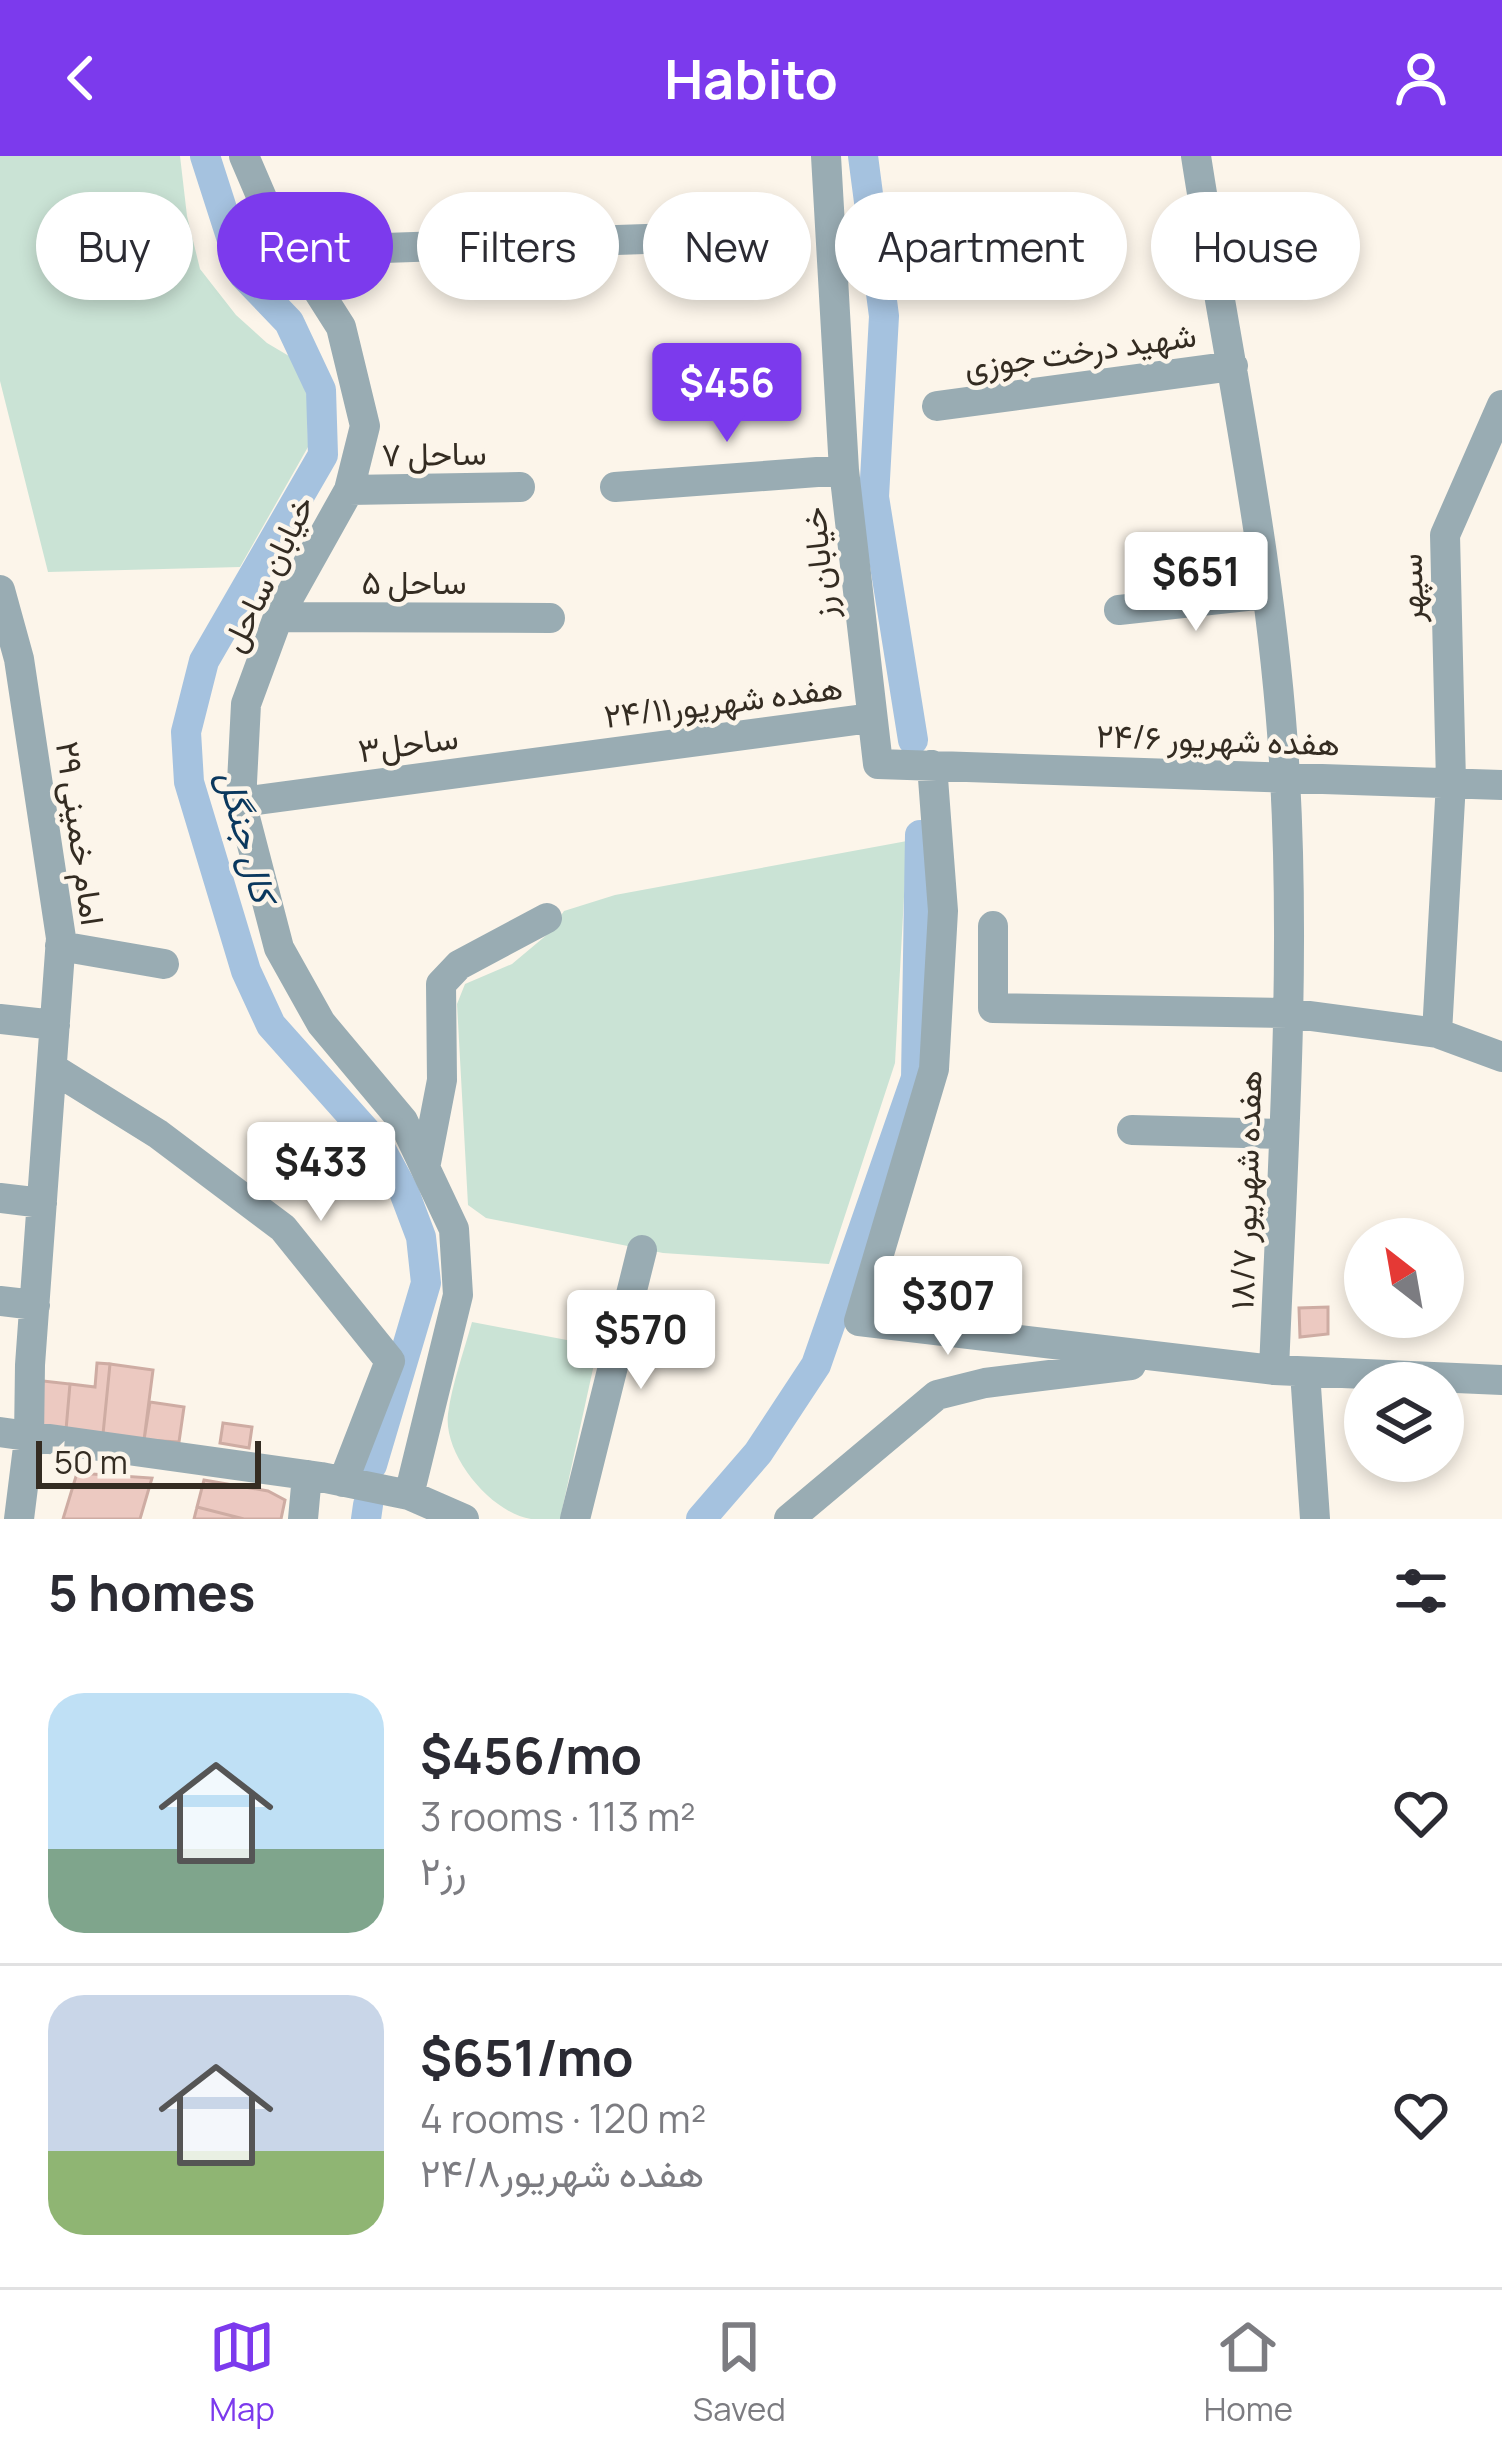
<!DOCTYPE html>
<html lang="en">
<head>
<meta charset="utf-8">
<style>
	:root { --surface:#fff; --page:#f7f7f7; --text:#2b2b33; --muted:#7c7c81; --line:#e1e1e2; --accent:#7c3aed }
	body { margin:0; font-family:Manrope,Vazirmatn,sans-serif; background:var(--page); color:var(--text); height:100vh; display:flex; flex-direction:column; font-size:45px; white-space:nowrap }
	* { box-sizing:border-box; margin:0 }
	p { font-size:39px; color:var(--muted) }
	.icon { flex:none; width:66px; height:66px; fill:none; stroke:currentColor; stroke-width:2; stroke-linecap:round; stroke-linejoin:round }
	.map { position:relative; height:1363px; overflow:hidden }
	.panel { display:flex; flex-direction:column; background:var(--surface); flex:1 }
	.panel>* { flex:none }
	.guide { position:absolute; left:36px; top:36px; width:1431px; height:108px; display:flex; gap:24px }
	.needle { width:78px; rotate:329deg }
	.buttons { position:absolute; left:1344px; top:1062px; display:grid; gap:24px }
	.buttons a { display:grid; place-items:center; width:120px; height:120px; border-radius:50%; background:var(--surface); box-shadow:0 6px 18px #0003; font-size:60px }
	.scale { position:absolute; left:36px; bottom:30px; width:225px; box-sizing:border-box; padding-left:12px; border:6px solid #342c22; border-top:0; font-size:33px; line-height:42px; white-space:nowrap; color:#342c22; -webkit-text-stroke:9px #fcf5ea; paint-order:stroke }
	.price { position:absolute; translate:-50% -102px; padding:0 27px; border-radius:12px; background:#fff; color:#222; font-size:39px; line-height:78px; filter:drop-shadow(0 3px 6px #0008) }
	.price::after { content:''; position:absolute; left:50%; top:72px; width:36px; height:27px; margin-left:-18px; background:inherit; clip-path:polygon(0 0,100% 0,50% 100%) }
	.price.active { background:var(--accent); color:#fff }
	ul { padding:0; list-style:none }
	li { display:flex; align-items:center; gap:36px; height:300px; padding:0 48px }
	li+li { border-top:3px solid var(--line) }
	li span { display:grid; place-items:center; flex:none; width:336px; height:240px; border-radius:36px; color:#555 }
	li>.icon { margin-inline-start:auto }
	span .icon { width:144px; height:144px; fill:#fffc; stroke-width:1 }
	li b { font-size:51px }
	h2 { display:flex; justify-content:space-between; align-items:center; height:144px; padding:0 48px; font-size:51px }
	.pill { padding:0 42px; border-radius:54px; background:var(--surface); box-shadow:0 6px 18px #0003; font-size:42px; line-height:108px }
	.pill.active { background:var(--accent); color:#fff }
	header { display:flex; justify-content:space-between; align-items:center; height:156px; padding:0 48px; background:var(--accent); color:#fff; font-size:54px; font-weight:700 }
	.tabs { display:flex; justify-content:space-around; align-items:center; height:168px; border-top:3px solid var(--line); background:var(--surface); font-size:33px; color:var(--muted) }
	.tabs a { display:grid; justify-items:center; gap:6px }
	.tabs .active { color:var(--accent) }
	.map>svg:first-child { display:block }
</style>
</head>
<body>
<header><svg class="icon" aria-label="back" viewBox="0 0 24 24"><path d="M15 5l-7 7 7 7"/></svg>Habito<svg class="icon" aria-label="person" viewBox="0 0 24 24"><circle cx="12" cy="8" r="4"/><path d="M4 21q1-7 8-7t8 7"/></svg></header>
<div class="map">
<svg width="1502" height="1363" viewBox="0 0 1502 1363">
	<rect width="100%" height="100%" fill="#fcf5ea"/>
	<path fill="#cae3d5" d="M0,0H180L187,60L200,113L236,159L267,187L294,203L307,240L308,291L240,411L48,416L0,225Z
		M907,685L895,907L829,1108L663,1097L486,1062L468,1049L457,848L465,828L512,808L549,777L564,755L615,739Z
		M472,1166L598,1190L560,1363C551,1363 540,1363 531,1363C491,1357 443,1299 448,1258C452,1228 464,1195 472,1166Z"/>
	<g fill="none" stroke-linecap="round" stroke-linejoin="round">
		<path stroke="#a5c2df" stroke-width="30" d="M205,0L243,118L289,166L321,234L323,299L204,505L186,576L189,626L246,815L271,869L379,990L404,1036L421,1081L426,1127L372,1309
			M863,0L884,160L874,341L913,584
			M366,1363L368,1349
			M701,1363L758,1297L816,1209L916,922L920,679"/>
	</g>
	<path fill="#ecc9c1" stroke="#ceaca3" stroke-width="3" d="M1328,1151V1178L1300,1181L1299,1152Z
		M97,1207L110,1208L103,1278L66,1274L70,1228L95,1231Z
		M110,1208L153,1214L144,1284L103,1278Z
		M43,1225L70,1228L66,1274L39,1271Z
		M150,1246L184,1251L179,1286L144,1284Z
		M223,1267L252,1271L249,1292L220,1287Z
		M77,1317L152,1322L140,1363H63Z
		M204,1324L268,1335L285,1344L281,1363H244L197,1351Z
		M197,1351L244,1363H194Z"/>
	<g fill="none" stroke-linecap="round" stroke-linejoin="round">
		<path stroke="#99acb3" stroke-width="30" d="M244,0L268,56L341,171L365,270L349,334L278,461L246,548L241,646L279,792L321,867L403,965L454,1073L458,1139L409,1339
			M826,0L844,314L878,608L1502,629
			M1196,0C1228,206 1274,413 1285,622C1296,819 1282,1017 1274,1214
			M295,95L704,81
			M937,250L1233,210
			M615,331L844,314
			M349,334L520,331
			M0,434L19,503L61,782L30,1209L29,1283L19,1363
			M1119,454L1265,438
			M278,461L550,462
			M932,609L943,755L934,913L859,1165L1274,1214L1502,1224
			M241,646L871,562
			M993,770V852L1288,857L1437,877L1502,901
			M60,790L164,808
			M0,863L55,869
			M1437,877L1451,626L1445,379L1502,249
			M52,912L158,978L283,1072L390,1205L343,1326
			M1132,974L1284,978
			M425,1012L442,924L441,828L459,809L547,762
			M0,1042L42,1047
			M0,1145L35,1149
			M1305,1216L1315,1363
			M0,1276L321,1321L409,1339L464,1363
			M303,1363L307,1319
			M575,1363L642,1094
			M789,1363L937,1239L985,1227L1131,1209"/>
	</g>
	<g text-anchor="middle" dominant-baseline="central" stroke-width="9" stroke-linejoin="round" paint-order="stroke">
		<g font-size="33" fill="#342c22" stroke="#fcf5ea">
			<text transform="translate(1080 194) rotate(-8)">شهید درخت جوزی</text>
			<text transform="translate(434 297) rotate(-1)">ساحل ۷</text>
			<text transform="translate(818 407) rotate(-96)">خیابان رز</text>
			<text transform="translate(267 417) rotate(-64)">خیابان ساحل</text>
			<text x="414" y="425">ساحل ۵</text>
			<text transform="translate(1410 432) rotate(-91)">سپهر</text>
			<text transform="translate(723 545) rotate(-7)">هفده شهریور۲۴/۱۱</text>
			<text transform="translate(1218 583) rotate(2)">هفده شهریور ۲۴/۶</text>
			<text transform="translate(408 587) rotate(-8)">ساحل۳</text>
			<text transform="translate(81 677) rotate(82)">امام خمینی ۲۹</text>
			<text transform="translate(1245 1034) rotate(-88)">هفده شهریور ۱۸/۷</text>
		</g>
		<g font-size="36" font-style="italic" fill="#0a385e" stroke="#fcf5ea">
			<text transform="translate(248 680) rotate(75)">کال جنگل</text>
		</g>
	</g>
</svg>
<div class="buttons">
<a><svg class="needle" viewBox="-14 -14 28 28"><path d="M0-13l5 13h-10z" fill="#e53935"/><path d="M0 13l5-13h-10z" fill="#7c7c81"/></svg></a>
<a><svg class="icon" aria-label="layers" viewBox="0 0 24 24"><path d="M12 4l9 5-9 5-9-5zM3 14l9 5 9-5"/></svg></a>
</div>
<div class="scale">50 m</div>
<b class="price active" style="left:727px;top:289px">$456</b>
<b class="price" style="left:1196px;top:478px">$651</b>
<b class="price" style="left:321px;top:1068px">$433</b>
<b class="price" style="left:948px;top:1202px">$307</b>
<b class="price" style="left:641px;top:1236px">$570</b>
<div class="guide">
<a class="pill">Buy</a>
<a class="pill active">Rent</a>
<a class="pill">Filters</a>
<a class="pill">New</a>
<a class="pill">Apartment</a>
<a class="pill">House</a>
</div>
</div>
<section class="panel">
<h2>5 homes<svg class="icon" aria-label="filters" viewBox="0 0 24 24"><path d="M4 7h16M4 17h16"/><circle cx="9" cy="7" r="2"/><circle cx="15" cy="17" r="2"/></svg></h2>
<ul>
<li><span style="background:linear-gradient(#bfe0f5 65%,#7fa58c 0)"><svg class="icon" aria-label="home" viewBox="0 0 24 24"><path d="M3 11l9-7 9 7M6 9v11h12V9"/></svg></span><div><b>$456/mo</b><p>3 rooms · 113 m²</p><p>رز۲</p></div><svg class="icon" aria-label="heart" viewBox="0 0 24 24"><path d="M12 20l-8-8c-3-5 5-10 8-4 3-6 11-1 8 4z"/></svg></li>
<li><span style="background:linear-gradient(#c9d6e8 65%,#8fb573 0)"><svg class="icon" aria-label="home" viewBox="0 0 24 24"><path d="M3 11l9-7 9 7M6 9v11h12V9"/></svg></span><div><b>$651/mo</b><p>4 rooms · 120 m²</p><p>هفده شهریور۲۴/۸</p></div><svg class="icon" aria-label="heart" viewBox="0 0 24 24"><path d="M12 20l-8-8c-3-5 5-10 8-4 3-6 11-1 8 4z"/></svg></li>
</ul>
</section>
<nav class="tabs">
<a class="active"><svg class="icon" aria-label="map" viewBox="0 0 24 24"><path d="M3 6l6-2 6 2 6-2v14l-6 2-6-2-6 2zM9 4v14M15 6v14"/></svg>Map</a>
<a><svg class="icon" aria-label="saved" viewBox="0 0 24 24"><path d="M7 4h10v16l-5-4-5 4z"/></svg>Saved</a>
<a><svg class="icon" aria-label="home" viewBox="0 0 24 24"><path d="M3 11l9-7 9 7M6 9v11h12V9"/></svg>Home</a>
</nav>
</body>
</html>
